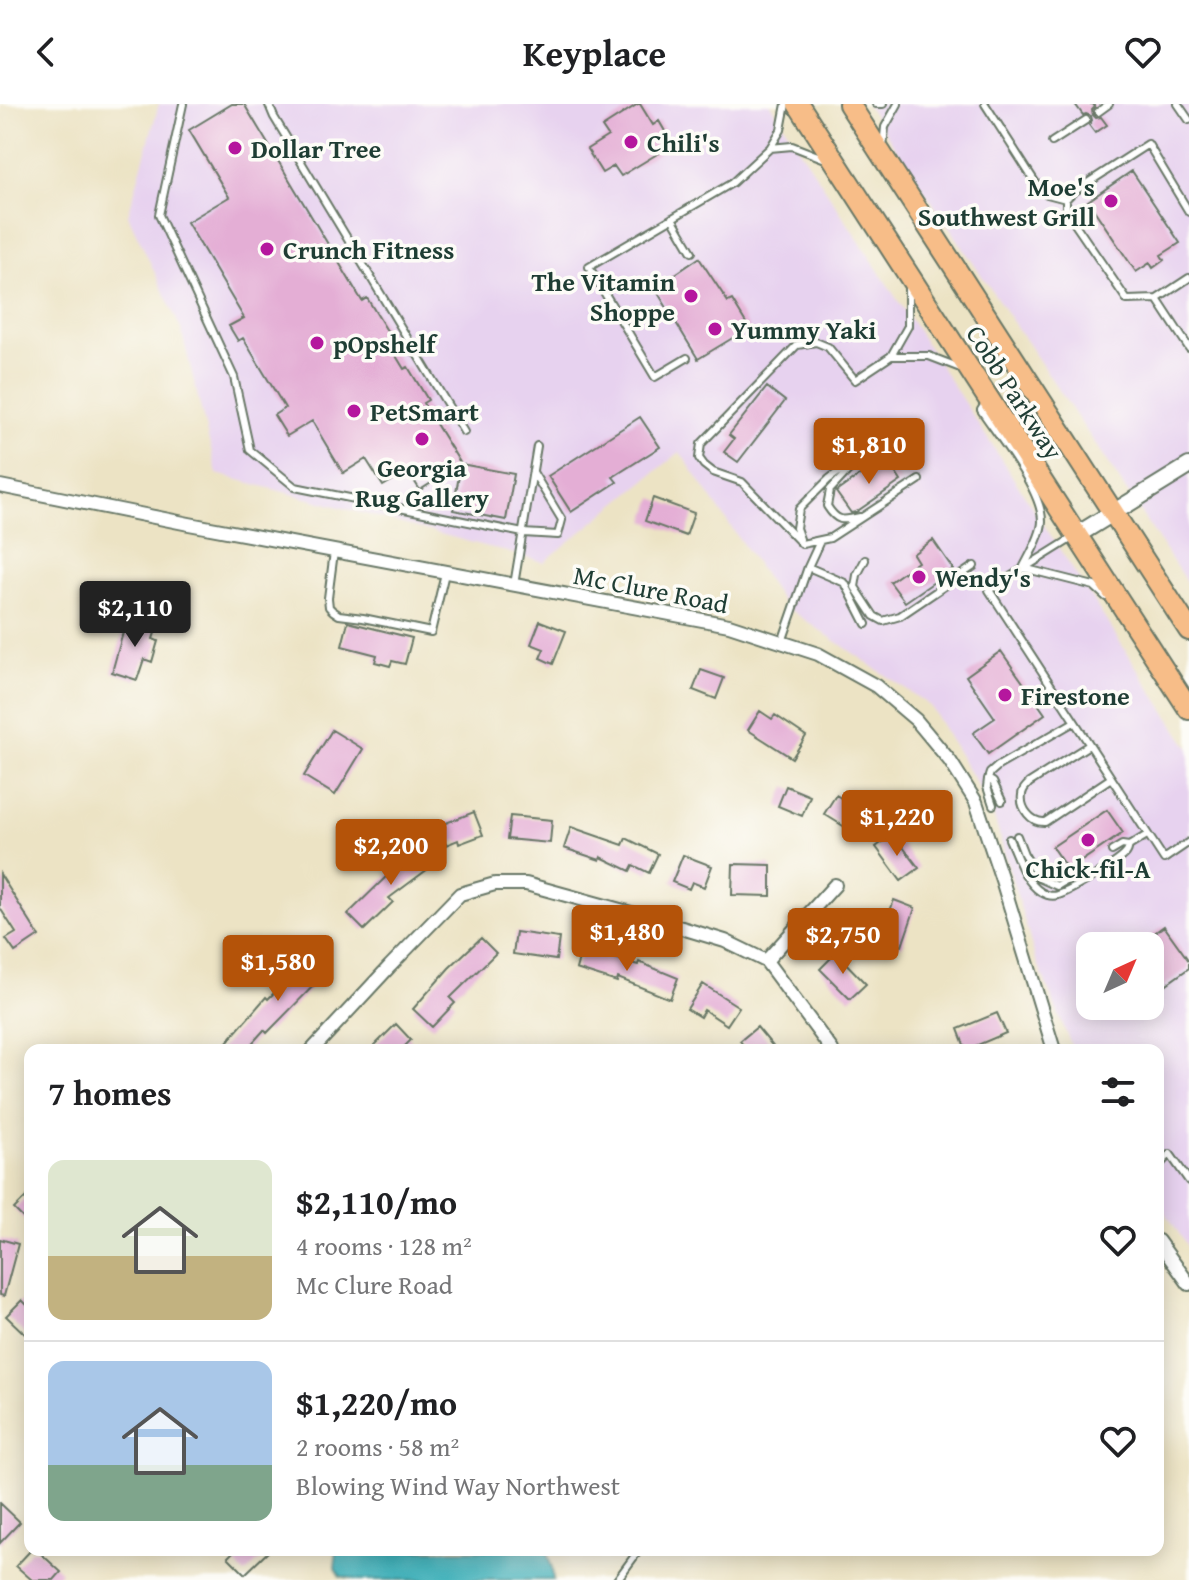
<!DOCTYPE html>
<html lang="en">
<head>
<meta charset="utf-8">
<style>
	:root { --surface:#fff; --page:#f6f6f6; --text:#202124; --muted:#757577; --line:#e0e0e0; --accent:#b45309 }
	body { margin:0; font-family:"Gentium Book Plus",serif; background:var(--page); color:var(--text); height:100vh; display:flex; flex-direction:column; font-size:30px; white-space:nowrap }
	* { box-sizing:border-box; margin:0 }
	p { font-size:26px; color:var(--muted) }
	.icon { flex:none; width:44px; height:44px; fill:none; stroke:currentColor; stroke-width:2; stroke-linecap:round; stroke-linejoin:round }
	.map { position:relative; flex:1; overflow:hidden }
	.sheet { position:absolute; left:24px; top:940px; width:1140px; height:512px; display:flex; flex-direction:column; background:var(--surface); border-radius:16px; box-shadow:0 4px 20px #0003 }
	.sheet>* { flex:none }
	.needle { width:52px; rotate:44deg }
	.buttons { position:absolute; left:1076px; top:828px; display:grid; gap:16px }
	.buttons a { display:grid; place-items:center; width:88px; height:88px; border-radius:16px; background:var(--surface); box-shadow:0 4px 20px #0003; font-size:40px }
	.price { position:absolute; translate:-50% -68px; padding:0 18px; border-radius:8px; background:var(--accent); color:#fff; font-size:26px; line-height:52px; filter:drop-shadow(0 2px 4px #0008) }
	.price::after { content:''; position:absolute; left:50%; top:48px; width:24px; height:18px; margin-left:-12px; background:inherit; clip-path:polygon(0 0,100% 0,50% 100%) }
	.price.active { background:#222; color:#fff }
	ul { padding:0; list-style:none }
	li { display:flex; align-items:center; gap:24px; height:200px; padding:0 24px }
	li+li { border-top:2px solid var(--line) }
	li span { display:grid; place-items:center; flex:none; width:224px; height:160px; border-radius:16px; color:#555 }
	li>.icon { margin-inline-start:auto }
	span .icon { width:96px; height:96px; fill:#fffc; stroke-width:1 }
	li b { font-size:34px }
	h2 { display:flex; justify-content:space-between; align-items:center; height:96px; padding:0 24px; font-size:34px }
	header { display:flex; justify-content:space-between; align-items:center; height:104px; padding:0 24px; background:var(--surface); font-size:36px; font-weight:800 }
	.map>svg:first-child { display:block }
</style>
</head>
<body>
<header><svg class="icon" aria-label="back" viewBox="0 0 24 24"><path d="M15 5l-7 7 7 7"/></svg>Keyplace<svg class="icon" aria-label="heart" viewBox="0 0 24 24"><path d="M12 20l-8-8c-3-5 5-10 8-4 3-6 11-1 8 4z"/></svg></header>
<div class="map">
<svg width="1189" height="1476" viewBox="0 0 1189 1476">
	<rect width="100%" height="100%" fill="#fdfcf7"/>
	<filter id="ink" filterUnits="userSpaceOnUse"><feTurbulence type="fractalNoise" baseFrequency=".0125" numOctaves="2"/><feDisplacementMap in="SourceGraphic" scale="16" xChannelSelector="R" yChannelSelector="G"/><feConvolveMatrix kernelMatrix="1 2 1 2 8 2 1 2 1" color-interpolation-filters="sRGB"/></filter>
	<filter id="wash" filterUnits="userSpaceOnUse"><feTurbulence type="fractalNoise" baseFrequency=".006" numOctaves="4" result="noise"/><feDisplacementMap in="SourceGraphic" scale="32" xChannelSelector="R" yChannelSelector="G"/><feGaussianBlur stdDeviation="1.8" result="paint"/><feColorMatrix in="noise" values="0 0 0 0 0 0 0 0 0 0 0 0 0 0 0 0 0 1.4 0 .05"/><feComposite in="paint" operator="in"/></filter>
	<g filter="url(#wash)">
		<rect width="100%" height="100%" fill="#ece3c4"/>
		<path fill="#e7d2ef" fill-rule="evenodd" d="M159,0H770L1189,644V1145L1158,1097V946H1073L1035,853L992,706L930,602L785,502L680,348L544,458L217,370L181,225L128,111ZM1090,842H1150V902H1090Z
			M866,0H1189V482L1102,350Z"/>
		<path fill="#41b1ba" stroke="#307777" stroke-width="2" d="M337,1446H546L552,1465L553,1476H359L340,1472L335,1464Z"/>
		<g id="blocks">
			<path fill="#e4aed5" d="M232,0H244L362,197L367,194L392,235L387,237L404,265L408,263L428,296L423,299L461,360L420,386L408,367L383,382L366,355L343,369L312,317L287,332L274,311L285,304L243,234L238,237L229,222L244,214L187,118L229,93L189,26Z
				M638,0H640L653,21L659,17L666,29L660,33L667,44L621,72L614,62L602,69L587,45L608,32L602,23Z
				M1075,0H1093L1095,3L1092,6L1093,11L1096,14L1101,13L1107,21L1095,29L1089,21L1092,16L1091,12L1086,10L1083,11Z
				M1132,67L1180,139L1161,151L1164,156L1153,164L1150,159L1136,168L1088,97Z
				M699,154L728,198L732,196L749,224L698,255L655,184Z
				M767,283L785,297L738,358L724,348L734,335L729,331Z
				M640,313L660,343L613,373L617,378L571,408L548,372Z
				M885,353L901,377L856,408L851,409L836,388Z
				M461,360L514,370L506,416L453,406Z
				M653,394L694,409L686,432L645,417Z
				M933,436L953,465L905,498L890,478L918,458L913,450Z
				M127,514L157,523L153,535L158,537L152,558L144,555L137,576L112,568Z
				M540,517L566,527L553,560L540,554L544,545L531,540Z
				M348,518L412,534L405,560L392,557L390,562L375,558L377,551L342,542Z
				M1001,547L1045,610L988,650L973,629L995,614L966,572Z
				M701,566L724,574L716,595L693,586Z
				M760,607L772,615L775,611L806,632L792,654L748,626Z
				M332,626L363,645L335,691L304,672Z
				M786,682L810,692L802,712L778,702Z
				M836,691L873,714L861,733L824,710Z
				M1107,706L1123,729L1068,766L1052,743Z
				M474,708L483,731L459,740L458,736L446,741L438,722Z
				M510,712L552,716L550,739L507,735Z
				M571,723L623,741L626,734L658,750L649,769L633,761L630,767L601,753L600,756L564,744Z
				M893,730L919,764L901,777L876,743Z
				M423,741L436,759L389,794L393,798L364,826L348,810L390,769L388,767Z
				M683,751L712,762L704,783L692,778L689,785L672,778Z
				M733,760L771,761V792L732,791Z
				M0,770L39,832L15,848L6,835L16,829L0,804Z
				M894,796L915,804L902,842L880,835Z
				M1164,822L1189,857V864L1150,892V842H1137Z
				M516,828L559,834L556,856L513,850Z
				M481,834L496,849L450,894L455,899L432,923L413,905L449,864Z
				M582,844L638,861L639,858L678,874L670,895L618,874L617,878L576,865Z
				M303,846L326,869L267,929L264,926L246,946H220L266,893L268,895L294,869L287,861Z
				M836,849L866,880L850,895L820,865Z
				M703,880L739,903L727,921L704,906L700,913L687,905Z
				M997,909L1006,929L966,946L958,925Z
				M396,920L411,936L401,946H370Z
				M757,923L776,946H747L740,937Z
				M30,1089V1121L14,1105Z
				M0,1135L18,1140L4,1192L0,1191Z
				M22,1196L30,1204V1235L6,1212Z
				M0,1399L20,1418L0,1439Z
				M31,1446H37L61,1468L54,1476H32L16,1462Z
				M235,1446H270L245,1470L228,1453Z"/>
		</g>
	</g>
	<g filter="url(#ink)">
		<use href="#blocks" fill-opacity="0" stroke="#677766" stroke-width="2"/>
		<g fill="none" stroke-linecap="round" stroke-linejoin="round">
			<g stroke="#677766" stroke-width="10">
				<path id="service" d="M183,0L159,111L234,273L250,346L295,383L523,429L558,431L562,416L533,368
					M786,0L781,26L770,44L792,42L828,56
					M876,0H883
					M985,0L1039,84L1047,90L1066,95
					M1178,0L1189,16
					M269,1L274,13L464,328
					M1098,8L1109,0
					M1052,38L1086,16
					M883,44L885,23L898,0
					M672,114L692,148
					M1189,174L1157,195L1189,244
					M908,182V222L891,252H929L963,265
					M1157,195L1127,196L1066,107V95L1072,89L1148,40L1189,108
					M891,252L855,276L828,243L816,238L797,241L701,340L699,354L704,361L713,368L742,378L802,440L830,434L919,376
					M687,254L655,273L589,163L732,79L770,44
					M985,300L981,306C999,333 1042,386 1042,417C1042,431 1029,452 1023,464L1094,482L1106,493
					M858,356L830,386L827,402C837,418 842,417 860,413
					M1074,433L989,486L1164,755L1189,738
					M800,435L796,424L799,405L829,375L890,330
					M334,448L328,494L329,503L333,507L339,511L363,514L431,528L445,469
					M865,456L857,471L855,483L874,512L883,517L900,512L974,462
					M808,463L845,479L866,520
					M514,481L537,342
					M782,538L808,463L820,437
					M1089,641L1029,679C1026,683 1022,685 1022,691C1020,704 1031,719 1045,718L1111,674
					M988,675L987,683L993,701
					M1002,697L993,678L988,675L990,669L998,662L1074,618
					M1017,732L1024,750L1039,774L1057,782L1072,773
					M1009,735C1017,752 1024,777 1041,788C1046,791 1052,793 1058,791C1069,788 1122,757 1127,748C1128,747 1128,744 1129,742
					M1112,747L1122,741L1129,742L1147,731
					M1158,1062L1170,1050L1189,1077
					M617,1476L639,1446"/>
			</g>
			<g stroke="#677766" stroke-width="16">
				<path id="minor" d="M0,382L189,420L729,521L818,550L876,582L916,616L950,657L976,698L1002,776L1054,946
					M766,857L835,781
					M312,946L390,862L460,790L495,780H526L642,812L725,837L766,857L832,946
					M1158,1137L1189,1180"/>
			</g>
			<g stroke="#677766" stroke-width="20">
				<path id="tertiary" d="M1077,431L1189,362"/>
			</g>
			<g stroke="#677766" stroke-width="24">
				<path id="primary" d="M798,0L1189,605
					M849,0L1189,526"/>
			</g>
			<use href="#service" stroke="#fff" stroke-width="6"/>
			<use href="#minor" stroke="#fff" stroke-width="12"/>
			<use href="#tertiary" stroke="#fff" stroke-width="16"/>
			<use href="#primary" stroke="#f7bd88" stroke-width="20"/>
		</g>
	</g>
	<g fill="#b5179e" stroke="#fdfcf7" stroke-width="3">
		<circle cx="631" cy="38" r="8"/>
		<circle cx="235" cy="44" r="8"/>
		<circle cx="1111" cy="97" r="8"/>
		<circle cx="267" cy="145" r="8"/>
		<circle cx="691" cy="192" r="8"/>
		<circle cx="715" cy="225" r="8"/>
		<circle cx="317" cy="239" r="8"/>
		<circle cx="354" cy="307" r="8"/>
		<circle cx="422" cy="335" r="8"/>
		<circle cx="919" cy="473" r="8"/>
		<circle cx="1005" cy="591" r="8"/>
		<circle cx="1088" cy="736" r="8"/>
	</g>
	<g text-anchor="middle" dominant-baseline="central" stroke-width="7" stroke-linejoin="round" paint-order="stroke">
		<g font-size="26" font-weight="bold" fill="#1f3d34" stroke="#fdfcf7" text-anchor="start">
			<text x="647" y="38">Chili's</text>
			<text x="251" y="44">Dollar Tree</text>
			<text x="1095" y="82" text-anchor="end">Moe's<tspan x="1095" dy="30">Southwest Grill</tspan></text>
			<text x="283" y="145">Crunch Fitness</text>
			<text x="675" y="177" text-anchor="end">The Vitamin<tspan x="675" dy="30">Shoppe</tspan></text>
			<text x="731" y="225">Yummy Yaki</text>
			<text x="333" y="239">pOpshelf</text>
			<text x="370" y="307">PetSmart</text>
			<text x="422" y="363" text-anchor="middle">Georgia<tspan x="422" dy="30">Rug Gallery</tspan></text>
			<text x="935" y="473">Wendy's</text>
			<text x="1021" y="591">Firestone</text>
			<text x="1088" y="764" text-anchor="middle">Chick-fil-A</text>
		</g>
		<g font-size="26" fill="#1f3d34" stroke="#fdfcf7">
			<text transform="translate(1015 288) rotate(57)">Cobb Parkway</text>
			<text transform="translate(651 485) rotate(11)">Mc Clure Road</text>
		</g>
	</g>
</svg>
<div class="buttons">
<a><svg class="needle" viewBox="-14 -14 28 28"><path d="M0-13l5 13h-10z" fill="#e53935"/><path d="M0 13l5-13h-10z" fill="#757577"/></svg></a>
</div>
<b class="price" style="left:869px;top:382px">$1,810</b>
<b class="price active" style="left:135px;top:545px">$2,110</b>
<b class="price" style="left:897px;top:754px">$1,220</b>
<b class="price" style="left:391px;top:783px">$2,200</b>
<b class="price" style="left:627px;top:869px">$1,480</b>
<b class="price" style="left:843px;top:872px">$2,750</b>
<b class="price" style="left:278px;top:899px">$1,580</b>
<section class="sheet">
<h2>7 homes<svg class="icon" aria-label="filters" viewBox="0 0 24 24"><path d="M4 7h16M4 17h16"/><circle cx="9" cy="7" r="2"/><circle cx="15" cy="17" r="2"/></svg></h2>
<ul>
<li><span style="background:linear-gradient(#dfe7d0 60%,#c2b280 0)"><svg class="icon" aria-label="home" viewBox="0 0 24 24"><path d="M3 11l9-7 9 7M6 9v11h12V9"/></svg></span><div><b>$2,110/mo</b><p>4 rooms · 128 m²</p><p>Mc Clure Road</p></div><svg class="icon" aria-label="heart" viewBox="0 0 24 24"><path d="M12 20l-8-8c-3-5 5-10 8-4 3-6 11-1 8 4z"/></svg></li>
<li><span style="background:linear-gradient(#a9c7e8 65%,#7fa58c 0)"><svg class="icon" aria-label="home" viewBox="0 0 24 24"><path d="M3 11l9-7 9 7M6 9v11h12V9"/></svg></span><div><b>$1,220/mo</b><p>2 rooms · 58 m²</p><p>Blowing Wind Way Northwest</p></div><svg class="icon" aria-label="heart" viewBox="0 0 24 24"><path d="M12 20l-8-8c-3-5 5-10 8-4 3-6 11-1 8 4z"/></svg></li>
</ul>
</section>
</div>
</body>
</html>
